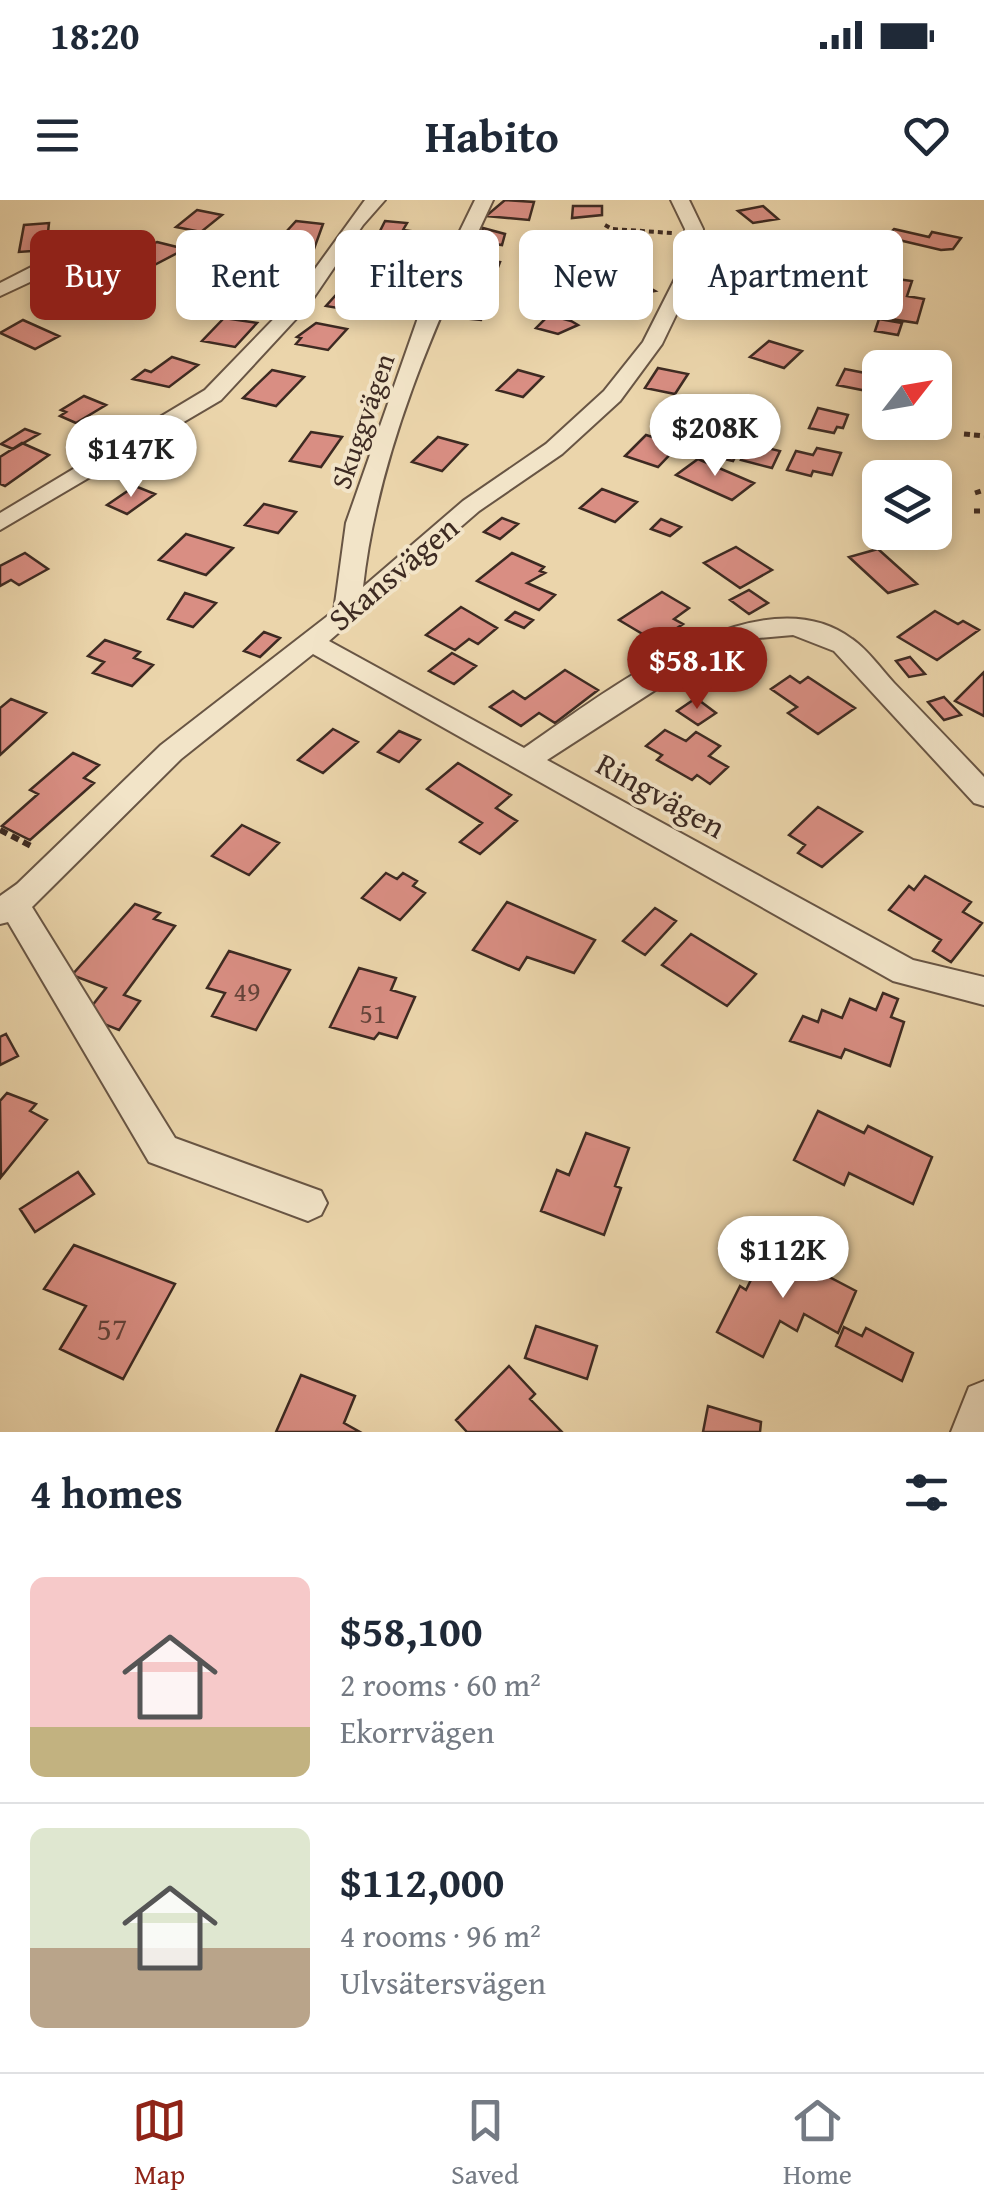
<!DOCTYPE html>
<html lang="en">
<head>
<meta charset="utf-8">
<style>
	:root { --surface:#fff; --page:#f6f6f7; --text:#1f2937; --muted:#747a83; --line:#e0e1e3; --accent:#8f2418 }
	body { margin:0; font-family:"Gentium Book Plus",serif; background:var(--page); color:var(--text); height:100vh; display:flex; flex-direction:column; font-size:38px; white-space:nowrap }
	* { box-sizing:border-box; margin:0 }
	p { font-size:32px; color:var(--muted) }
	.icon { flex:none; width:55px; height:55px; fill:none; stroke:currentColor; stroke-width:2; stroke-linecap:round; stroke-linejoin:round }
	.map { position:relative; height:1232px; overflow:hidden }
	.drawer { display:flex; flex-direction:column; background:var(--surface); flex:1 }
	.drawer>* { flex:none }
	.banner { position:absolute; left:30px; top:30px; width:925px; height:90px; display:flex; gap:20px }
	.needle { width:65px; rotate:59deg }
	.buttons { position:absolute; left:862px; top:150px; display:grid; gap:20px }
	.buttons a { display:grid; place-items:center; width:90px; height:90px; border-radius:15px; background:var(--surface); box-shadow:0 5px 15px #0003; font-size:50px }
	.price { position:absolute; translate:-50% -85px; padding:0 22px; border-radius:35px; background:#fff; color:#222; font-size:32px; line-height:65px; filter:drop-shadow(0 2px 5px #0008) }
	.price::after { content:''; position:absolute; left:50%; top:60px; width:30px; height:22px; margin-left:-15px; background:inherit; clip-path:polygon(0 0,100% 0,50% 100%) }
	.price.active { background:var(--accent); color:#fff }
	ul { padding:0; list-style:none }
	li { display:flex; align-items:center; gap:30px; height:250px; padding:0 30px }
	li+li { border-top:2px solid var(--line) }
	li span { display:grid; place-items:center; flex:none; width:280px; height:200px; border-radius:15px; color:#555 }
	li>.icon { margin-inline-start:auto }
	span .icon { width:120px; height:120px; fill:#fffc; stroke-width:1 }
	li b { font-size:42px }
	h2 { display:flex; justify-content:space-between; align-items:center; height:120px; padding:0 30px; font-size:42px }
	.tag { padding:0 35px; border-radius:15px; background:var(--surface); box-shadow:0 5px 15px #0003; font-size:35px; line-height:90px }
	.tag.active { background:var(--accent); color:#fff }
	.status { display:flex; justify-content:space-between; align-items:center; height:70px; padding:0 50px; background:var(--surface); direction:ltr }
	.status svg { height:28px; fill:currentColor }
	header { display:flex; justify-content:space-between; align-items:center; height:130px; padding:0 30px; background:var(--surface); font-size:45px; font-weight:700 }
	.dock { display:flex; justify-content:space-around; align-items:center; height:140px; border-top:2px solid var(--line); background:var(--surface); font-size:28px; color:var(--muted) }
	.dock a { display:grid; justify-items:center; gap:5px }
	.dock .active { color:var(--accent) }
	.map>svg:first-child { display:block }
</style>
</head>
<body>
<div class="status"><b>18:20</b><svg viewBox="0 0 49 12"><path d="M0 12V9h3v3zM5 12V6h3v6zM10 12V3h3v9zM15 12V0h3v12zM26 1h20v11H26zM47 4h2v5h-2z"/></svg></div>
<header><svg class="icon" aria-label="menu" viewBox="0 0 24 24"><path d="M4 6h16M4 12h16M4 18h16"/></svg>Habito<svg class="icon" aria-label="heart" viewBox="0 0 24 24"><path d="M12 20l-8-8c-3-5 5-10 8-4 3-6 11-1 8 4z"/></svg></header>
<div class="map">
<svg width="984" height="1232" viewBox="0 0 984 1232">
	<rect width="100%" height="100%" fill="#ebd5ab"/>
	<filter id="stains"><feTurbulence type="fractalNoise" baseFrequency=".002" numOctaves="4"/><feColorMatrix values="0 0 0 0 .2 0 0 0 0 .09 0 0 0 0 .02 0 0 0 .5 -.17"/></filter>
	<radialGradient id="worn" r=".72"><stop offset=".6" stop-color="#630" stop-opacity="0"/><stop offset="1" stop-color="#630" stop-opacity=".3"/></radialGradient>
	<path fill="#d98e83" stroke="#3d2a22" stroke-width="2.5" d="M505,0L534,2L529,20L486,16Z
		M573,6H602V15L572,18Z
		M763,6L778,19L753,23L738,11Z
		M197,10L222,15L201,32L176,27Z
		M296,21L323,24L314,49L275,44Z
		M385,21L407,23L403,30L410,31L400,45L374,43Z
		M49,23L46,50L19,52L24,25Z
		M483,28L505,34L502,45L468,40L471,31L482,32Z
		M894,29L929,37L932,32L961,38L953,49L941,50L886,37Z
		M764,33L774,40L750,45L741,37Z
		M848,37L858,48L821,51L812,40Z
		M616,41L651,45L649,66L608,62Z
		M157,42L185,49L143,71L124,64L134,59L127,57Z
		M469,59L500,62L497,70L483,69L482,73L455,70L459,61Z
		M277,62L298,65L286,80L294,81L290,85L284,84L279,90L255,86L261,80L254,78L259,73L267,74Z
		M349,67L385,74L378,80L343,74Z
		M578,71L633,79L655,91L630,96L572,84Z
		M867,75L912,81L907,96L924,99L917,123L878,117L886,92L862,88Z
		M352,77L392,84L364,106L354,104L349,110L326,106Z
		M83,87L99,94L65,110L49,103Z
		M461,90L491,92L489,99H495L489,116H483L481,120L450,117Z
		M549,115L571,121L578,125L558,134L536,128Z
		M224,118L257,123L235,147L202,141Z
		M879,119L902,123L898,135L875,131Z
		M23,120L59,136L35,149L0,133Z
		M316,123L347,129L328,150L296,144L301,138L297,137Z
		M769,141L802,151L784,168L750,157Z
		M172,157L198,165L169,187L133,179L145,170L151,172Z
		M658,168L688,174L675,194L645,188Z
		M845,169L880,176L872,192L837,185Z
		M272,170L304,177L276,206L243,198Z
		M518,170L543,177L523,197L497,190Z
		M84,196L106,205L76,223L60,216L66,212L61,210Z
		M818,208L848,215L843,228L837,227L834,233L809,228Z
		M909,222L945,223L944,233L908,228Z
		M25,229L39,234L13,249L1,244Z
		M311,232L342,237L321,267L290,261Z
		M646,235L679,245L658,267L625,256Z
		M717,236L743,242L733,261L707,255Z
		M438,237L467,245L442,271L412,262Z
		M22,243L49,255L5,286L0,284V257Z
		M750,244L780,251L772,268L741,260Z
		M817,248L841,253L832,275L813,271L811,276L787,270L796,251L813,255Z
		M698,259L754,283L732,300L676,275Z
		M135,286L155,294L127,314L107,305Z
		M602,289L637,302L615,322L580,308Z
		M264,304L296,312L278,333L245,325Z
		M502,318L518,324L500,339L484,332Z
		M661,319L681,327L670,336L651,329Z
		M186,334L233,348L206,375L159,360Z
		M736,347L772,370L740,388L704,363Z
		M878,349L917,384L888,393L849,357Z
		M25,353L48,369L19,385L11,380L0,386V366Z
		M512,353L544,367L540,371L545,373L527,383L555,395L539,410L477,381Z
		M749,390L768,403L749,414L730,400Z
		M662,392L689,408L674,419L683,424L656,442L619,420Z
		M185,393L216,403L193,427L168,419Z
		M461,407L497,428L478,444L469,439L455,450L426,435Z
		M935,411L958,424L963,421L979,430L937,460L898,437Z
		M515,412L533,420L524,428L506,420Z
		M264,432L280,438L260,457L244,451Z
		M105,440L140,452L134,458L153,465L132,486L93,473L104,462L88,456Z
		M452,453L476,466L454,484L429,471Z
		M910,457L925,474L909,477L896,461Z
		M565,470L598,490L555,523L539,513L521,526L490,507L513,491L525,499Z
		M984,472V516L955,501Z
		M790,476L800,483L808,477L855,508L818,534L788,513L797,507L771,489Z
		M944,497L961,515L944,520L928,502Z
		M696,498L716,513L698,525L677,511Z
		M11,499L46,513L0,555V508Z
		M333,529L358,542L323,573L298,560Z
		M665,530L686,541L696,532L720,546L709,556L728,567L710,584L697,575L692,580L657,560L662,555L646,546Z
		M399,531L420,540L399,562L378,552Z
		M73,553L99,565L84,578L94,583L30,640L2,626L38,594L30,590Z
		M458,563L511,595L496,608L517,621L480,654L460,642L482,623L427,589Z
		M818,607L862,632L822,667L798,653L805,645L789,635Z
		M242,625L279,643L249,675L212,656Z
		M386,673L397,679L403,673L417,681L413,686L425,693L400,720L362,698Z
		M925,676L971,702L963,712L982,723L951,762L933,751L941,740L889,710L909,686L914,690Z
		M507,702L595,740L574,773L527,757L519,770L473,750Z
		M135,704L160,713L154,719L175,726L124,795L140,801L119,830L84,816L106,788L72,775Z
		M655,708L676,721L645,755L623,741Z
		M691,734L756,774L727,806L662,765Z
		M229,751L290,770L256,830L212,816L225,793L207,788Z
		M359,768L396,778L391,790L415,797L397,838L379,833L374,839L330,827Z
		M883,793L898,799L891,817L904,822L890,866L845,849L841,858L790,841L803,816L818,822L822,810L842,818L850,799L876,810Z
		M6,834L18,856L0,865V837Z
		M7,893L36,904L30,911L47,920L1,977L0,901Z
		M818,911L864,933L868,926L932,957L913,1004L849,973L844,985L794,960Z
		M586,933L629,948L615,986L621,988L604,1035L541,1011L557,970L569,975Z
		M78,972L94,994L35,1032L20,1009Z
		M74,1045L175,1084L123,1179L60,1149L86,1106L44,1089Z
		M768,1045L856,1091L838,1133L804,1114L797,1131L780,1121L763,1157L717,1132L740,1086L746,1090Z
		M536,1126L597,1146L587,1179L525,1158Z
		M844,1127L862,1136L866,1128L913,1153L902,1181L836,1146Z
		M509,1166L535,1194L530,1199L562,1232H467L456,1220Z
		M301,1175L355,1196L344,1223L360,1232H276Z
		M708,1206L761,1222L760,1232H703Z"/>
	<g fill="none" stroke-linecap="round" stroke-linejoin="round">
		<g stroke="#685544" stroke-width="4">
			<path id="street" d="M365,0H385L363,25L308,106L221,200L0,330V313L205,190L294,98Z
				M475,0H493C436,122 378,252 363,387L463,301L546,244L604,191L643,142L684,61L685,29L671,0H689L703,29L702,61L662,144L620,201L562,254L479,311L329,441L524,548C601,496 759,369 852,439C868,450 881,469 894,483C924,514 954,545 984,577V606L974,603L834,451L793,435L758,438L697,463L547,560L913,760L984,777V805L893,781L313,454L181,559L32,707L175,938L321,991L327,1003L321,1015L308,1021L149,962L8,722L0,724V696L17,684L161,545L334,411L346,323L419,115Z
				M92,36L101,41L90,54L0,96V83Z
				M984,1181V1232H951L969,1187Z"/>
		</g>
		<path stroke="#3d2a22" stroke-width="4" stroke-dasharray="5 4" stroke-linecap="butt" d="M605,25L612,29L672,33"/>
		<path stroke="#3d2a22" stroke-width="5" stroke-dasharray="6 4" stroke-linecap="butt" d="M964,234L984,236
			M975,293L984,290
			M974,311H984"/>
		<path stroke="#3d2a22" stroke-width="6" stroke-dasharray="8 5" stroke-linecap="butt" d="M0,630L33,647"/>
		<use href="#street" fill="#f2e4c8" fill-rule="evenodd"/>
	</g>
	<g text-anchor="middle" dominant-baseline="central" stroke-width="8" stroke-linejoin="round" paint-order="stroke">
		<g font-size="28" fill="#3d2a22" stroke="#f2e4c8">
			<text transform="translate(362 221) rotate(-71)">Skuggvägen</text>
		</g>
		<g font-size="28" fill="#64433a">
			<text x="247" y="790">49</text>
			<text x="373" y="812">51</text>
		</g>
		<g font-size="32" fill="#3d2a22" stroke="#f2e4c8">
			<text transform="translate(393 373) rotate(-40)">Skansvägen</text>
			<text transform="translate(661 595) rotate(29)">Ringvägen</text>
		</g>
		<g font-size="32" fill="#64433a">
			<text x="112" y="1128">57</text>
		</g>
	</g>
	<rect width="100%" height="100%" filter="url(#stains)"/>
	<rect width="100%" height="100%" fill="url(#worn)"/>
</svg>
<div class="buttons">
<a><svg class="needle" viewBox="-14 -14 28 28"><path d="M0-13l5 13h-10z" fill="#e53935"/><path d="M0 13l5-13h-10z" fill="#747a83"/></svg></a>
<a><svg class="icon" aria-label="layers" viewBox="0 0 24 24"><path d="M12 4l9 5-9 5-9-5zM3 14l9 5 9-5"/></svg></a>
</div>
<b class="price" style="left:715px;top:279px">$208K</b>
<b class="price" style="left:131px;top:300px">$147K</b>
<b class="price active" style="left:697px;top:512px">$58.1K</b>
<b class="price" style="left:783px;top:1101px">$112K</b>
<div class="banner">
<a class="tag active">Buy</a>
<a class="tag">Rent</a>
<a class="tag">Filters</a>
<a class="tag">New</a>
<a class="tag">Apartment</a>
</div>
</div>
<section class="drawer">
<h2>4 homes<svg class="icon" aria-label="filters" viewBox="0 0 24 24"><path d="M4 7h16M4 17h16"/><circle cx="9" cy="7" r="2"/><circle cx="15" cy="17" r="2"/></svg></h2>
<ul>
<li><span style="background:linear-gradient(#f6c9c9 75%,#c2b280 0)"><svg class="icon" aria-label="home" viewBox="0 0 24 24"><path d="M3 11l9-7 9 7M6 9v11h12V9"/></svg></span><div><b>$58,100</b><p>2 rooms · 60 m²</p><p>Ekorrvägen</p></div></li>
<li><span style="background:linear-gradient(#dfe7d0 60%,#b9a48a 0)"><svg class="icon" aria-label="home" viewBox="0 0 24 24"><path d="M3 11l9-7 9 7M6 9v11h12V9"/></svg></span><div><b>$112,000</b><p>4 rooms · 96 m²</p><p>Ulvsätersvägen</p></div></li>
</ul>
</section>
<nav class="dock">
<a class="active"><svg class="icon" aria-label="map" viewBox="0 0 24 24"><path d="M3 6l6-2 6 2 6-2v14l-6 2-6-2-6 2zM9 4v14M15 6v14"/></svg>Map</a>
<a><svg class="icon" aria-label="saved" viewBox="0 0 24 24"><path d="M7 4h10v16l-5-4-5 4z"/></svg>Saved</a>
<a><svg class="icon" aria-label="home" viewBox="0 0 24 24"><path d="M3 11l9-7 9 7M6 9v11h12V9"/></svg>Home</a>
</nav>
</body>
</html>
